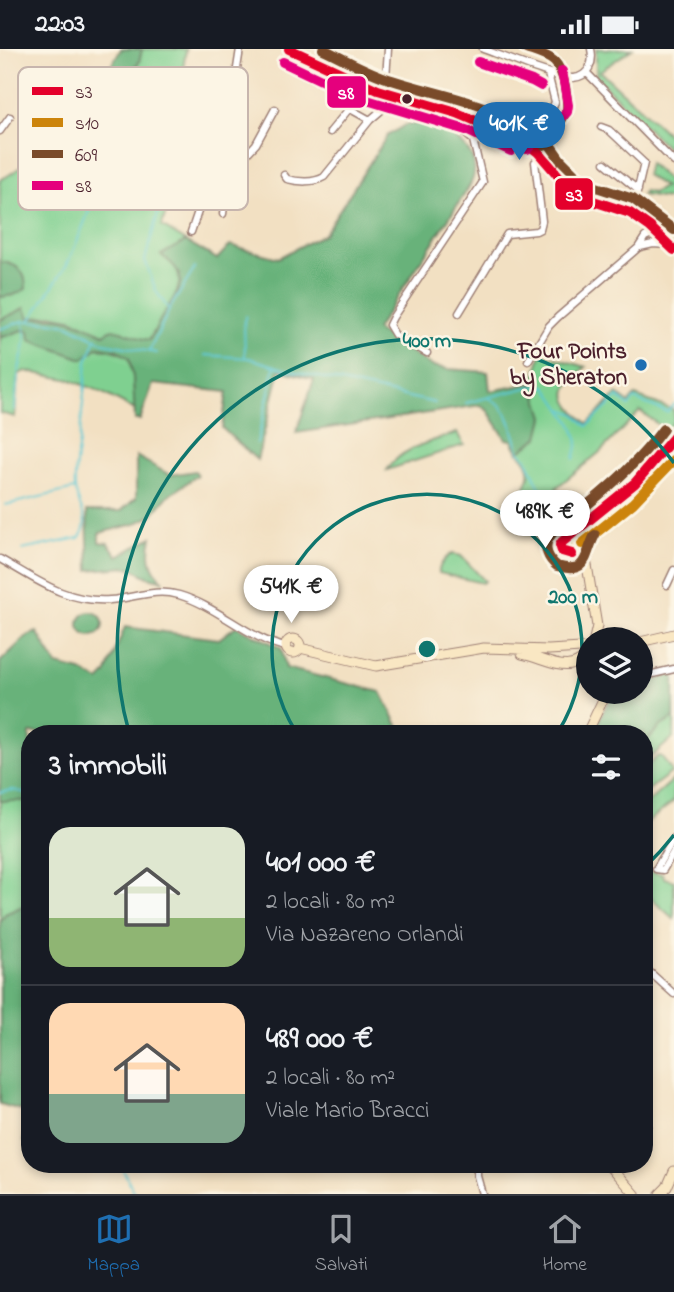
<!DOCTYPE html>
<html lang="it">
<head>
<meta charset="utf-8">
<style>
	:root { --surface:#171b24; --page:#20242c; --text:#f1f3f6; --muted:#9ea1a6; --line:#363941; --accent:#1f6fb2 }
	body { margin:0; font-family:"Indie Flower",sans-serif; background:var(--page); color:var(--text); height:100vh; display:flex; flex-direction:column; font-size:26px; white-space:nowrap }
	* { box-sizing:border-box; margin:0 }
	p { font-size:23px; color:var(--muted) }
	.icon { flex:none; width:38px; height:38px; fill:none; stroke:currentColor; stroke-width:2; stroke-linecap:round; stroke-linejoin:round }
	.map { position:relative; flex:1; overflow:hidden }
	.sheet { position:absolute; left:21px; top:676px; width:632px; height:448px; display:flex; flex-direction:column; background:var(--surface); border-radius:28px; box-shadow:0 4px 10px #0003 }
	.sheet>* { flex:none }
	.fabs { position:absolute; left:576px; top:578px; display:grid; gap:14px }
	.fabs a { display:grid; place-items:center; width:77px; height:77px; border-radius:50%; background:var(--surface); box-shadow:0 4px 10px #0003; font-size:35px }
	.price { position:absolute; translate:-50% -60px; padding:0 16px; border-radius:24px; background:#fff; color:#222; font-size:23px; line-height:46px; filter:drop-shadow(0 2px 4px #0008) }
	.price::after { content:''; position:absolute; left:50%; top:42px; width:21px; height:16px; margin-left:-10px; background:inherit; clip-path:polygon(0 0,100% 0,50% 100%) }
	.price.on { background:var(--accent); color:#fff }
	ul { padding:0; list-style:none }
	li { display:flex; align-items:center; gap:21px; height:175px; padding:0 28px }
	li+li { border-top:2px solid var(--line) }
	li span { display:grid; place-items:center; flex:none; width:196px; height:140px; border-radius:21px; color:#555 }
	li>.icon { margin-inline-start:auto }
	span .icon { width:84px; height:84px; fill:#fffc; stroke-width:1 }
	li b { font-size:30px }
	h2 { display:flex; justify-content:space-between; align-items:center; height:84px; padding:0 28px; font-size:30px }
	.status { display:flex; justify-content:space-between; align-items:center; height:49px; padding:0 35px; background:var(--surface); direction:ltr }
	.status svg { height:19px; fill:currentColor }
	.dock { display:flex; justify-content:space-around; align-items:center; height:98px; border-top:2px solid var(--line); background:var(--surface); font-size:19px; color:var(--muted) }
	.dock a { display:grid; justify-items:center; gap:4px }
	.dock .on { color:var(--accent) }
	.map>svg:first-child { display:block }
</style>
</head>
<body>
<div class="status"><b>22:03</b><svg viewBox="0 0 49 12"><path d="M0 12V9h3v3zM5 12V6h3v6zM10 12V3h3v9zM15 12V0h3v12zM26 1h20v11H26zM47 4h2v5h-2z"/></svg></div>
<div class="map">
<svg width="674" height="1145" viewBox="0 0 674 1145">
	<rect width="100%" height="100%" fill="#fcf5e5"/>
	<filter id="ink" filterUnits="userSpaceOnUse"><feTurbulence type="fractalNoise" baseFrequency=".0143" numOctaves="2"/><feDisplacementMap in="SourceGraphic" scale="14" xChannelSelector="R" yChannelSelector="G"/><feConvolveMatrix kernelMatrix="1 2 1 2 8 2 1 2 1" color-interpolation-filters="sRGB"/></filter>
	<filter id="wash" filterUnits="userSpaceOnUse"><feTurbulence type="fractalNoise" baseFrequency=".00686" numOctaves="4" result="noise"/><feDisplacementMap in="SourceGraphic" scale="28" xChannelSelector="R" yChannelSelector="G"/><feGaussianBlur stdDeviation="1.57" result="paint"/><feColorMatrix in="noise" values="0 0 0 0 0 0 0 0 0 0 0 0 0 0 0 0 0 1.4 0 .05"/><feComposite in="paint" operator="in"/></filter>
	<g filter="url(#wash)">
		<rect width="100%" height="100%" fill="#f2e0c2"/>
		<path fill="#7fd090" stroke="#64785e" stroke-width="2" d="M142,0H186L181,34L204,40L194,65L162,177L186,192L161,206C177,217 184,225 176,245L149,291L129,288L122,282L104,285L71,270L51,266L28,269L25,259L0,271V248L14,246L4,213L0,215V131C24,119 37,103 49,80L62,82L86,95L93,92L87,84L91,64L100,60L139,13Z
			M596,0H632L600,22L674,91V106L596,28Z
			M649,114L671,134L674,132V151L642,146L644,142L652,144L664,138L646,126Z
			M22,281L30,282V291C41,294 52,300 63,301C88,301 107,294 129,309L133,328L135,361L99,342L71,331L25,322L18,326L15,368L0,364V289Z
			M541,305L586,318C557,341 562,352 588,375L617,345L629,354L635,347L674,361V371L667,382L640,362L600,403L556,439L578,465C565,487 521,499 511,468C516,443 545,427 518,403L539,388L544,368L533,334Z
			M457,384L464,396L387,421C401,398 434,392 457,384Z
			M453,505L461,507L485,532L482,534L439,524C438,517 446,507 453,505Z
			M674,669V688L644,714V694L661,677Z
			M658,707L662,708L672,723L644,744V720Z
			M674,730V752L644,776V757Z
			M0,752H30V854L5,865L0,874Z
			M644,822L663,825L664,829L674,832V870L644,843Z"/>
		<path fill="#67b27a" stroke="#586852" stroke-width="2" d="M121,0H142L139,13L100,60L91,64L87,84L93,92L86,96L62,82L72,70L77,56L94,46Z
			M425,74C446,82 482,99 473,129C471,136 466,143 462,149L376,281L432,317L448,320L488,323L490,342L533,334L544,368L539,388L518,403L512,391L506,390L488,362L481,356L296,384L314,330L280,321L257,411L222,379L227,343L153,335L140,371H135L133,328L129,309L117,301L98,298L83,310L30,291L29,282L22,281L0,289V271L25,259L29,269C63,266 74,271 104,285L112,280C125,282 135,289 149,291C155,283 158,274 163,266C180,239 192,227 161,206L186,192L217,210L230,196L278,209L324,185L387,87L405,76Z
			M4,213C20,217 26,223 26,240L14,246L0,248V215Z
			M136,407L170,426L195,422L198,426L168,447L151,467L135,475L99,484V493L108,494L118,507L152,488C148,506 149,520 164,532L148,528L129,518L89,521L87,462H121L136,449Z
			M79 575a12 12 0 1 1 24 0a12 12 0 1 1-24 0Z
			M236,577L281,599L286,619L381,643L402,684H30V752H0V613L27,587L37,583L57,616L81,622L99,632L106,625L125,578L219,590Z
			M674,626V669L661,677L644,694V684H593L613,642H640L641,634Z
			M30,854V1094L24,1092L28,1063L0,1055V874L5,865Z"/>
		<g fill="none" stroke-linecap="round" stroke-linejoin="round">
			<path stroke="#5bc7d3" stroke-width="2" d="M169,124L145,211L156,242L169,261
				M30,272L66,217L74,200L115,96
				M0,280L23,272L50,273L68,276L104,294L157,304
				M149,303L169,261L195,219
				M205,306L249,309L288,321L435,354
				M245,308L244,272L246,267
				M489,349L499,355L506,364L512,378L519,402L526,409L539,437L547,448L559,454L573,470
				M466,354L529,338L546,337L573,377L578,393L574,410
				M562,360L575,365L587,377L618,348L629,357L634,350L667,363L674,355
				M15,361C16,350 17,338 18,327C20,309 30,290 23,272
				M257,394L275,317
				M5,456L75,440
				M22,501L79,489C93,472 77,457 75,439C74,431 77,402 79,394L87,313L96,289
				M0,743L13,741L30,745
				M120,1115L135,1145"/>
		</g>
	</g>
	<g filter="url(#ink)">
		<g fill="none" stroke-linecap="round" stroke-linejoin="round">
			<g stroke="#9e8076" stroke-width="9">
				<path id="street" d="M483,0C503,7 557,30 573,29C589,28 594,13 591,0
					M586,23L674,113
					M385,44L388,0
					M494,77L524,80L551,62L555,53L548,25
					M601,78L609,81L644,114L632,165
					M0,82L10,68
					M330,83L348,61H352L370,71
					M529,83L531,97
					M216,111L228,125
					M605,114L638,141
					M284,126L287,130C298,133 314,134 324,128L370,71L398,47
					M223,165L228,125L256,95L275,60
					M191,183L229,71L240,0
					M640,198L653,195L667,196
					M459,264L507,185L536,182L540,180L542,172L535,113L541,109
					M427,304L395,286L389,276L393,268L483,133L473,91L454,76L457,64
					M528,312L549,277L558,268L638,199L645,188L656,183
					M0,510C36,530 66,554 110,551C134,549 155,539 179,546C217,557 250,591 286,598
					M667,536L674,521
					M640,628L674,620
					M674,789L656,820L663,821L674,802
					M644,918L674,945
					M644,1076L647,1077
					M477,1115V1127L482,1145"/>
			</g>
			<g stroke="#9e8076" stroke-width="11">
				<path id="secondary" d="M289,0L378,41L457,64L524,92L538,103L575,146L630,164L650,178L674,201
					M577,496L586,510L597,577L594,590
					M586,515L577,506L563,504L560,498C563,487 580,481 588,474C620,447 651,422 674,388
					M286 597a7 7 0 1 1 14 0a7 7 0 1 1-14 0Z
					M640,593L674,585
					M300,599L376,617L484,599L549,601L581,599
					M522,605C545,609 572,630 588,603
					M587,684L607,642
					M609,1115L635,1145
					M660,1145L667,1138L674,1122"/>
			</g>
			<use href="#street" stroke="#fff" stroke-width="6"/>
			<use href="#secondary" stroke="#f9e7c3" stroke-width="9"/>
			<g stroke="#fcf5e5" stroke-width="16">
				<path id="bus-1" d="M289,0L378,41L457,64L524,92L538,103L575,146L630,164L650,178L674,201
					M572,505L562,502L560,496L562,493L635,434L674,388"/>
			</g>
			<g stroke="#fcf5e5" stroke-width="16">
				<path id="bus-2" d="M582,495L633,454L674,411"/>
			</g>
			<g stroke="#fcf5e5" stroke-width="16">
				<path id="bus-3" d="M323,0C345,10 368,24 392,31C447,49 501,53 544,96
					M526,0C552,9 559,9 565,37C566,45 568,53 567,61L562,70L543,86L560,110L584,134L633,150L674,181
					M595,486C584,506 589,526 557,517C548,510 543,499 549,489C557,474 574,467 586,457C614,434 641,410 663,380"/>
			</g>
			<g stroke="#fcf5e5" stroke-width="16">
				<path id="bus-4" d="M283,13L357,48L466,81L511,102
					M478,13L532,32L541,37
					M527,100L567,63L568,56L562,22"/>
			</g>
			<use href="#bus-1" stroke="#e4002b" stroke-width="10"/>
			<use href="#bus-2" stroke="#cc840b" stroke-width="10"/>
			<use href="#bus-3" stroke="#7a4b2a" stroke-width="10"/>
			<use href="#bus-4" stroke="#e5007d" stroke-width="10"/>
		</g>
	</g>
	<g fill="none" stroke="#0f766e" stroke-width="3.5">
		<path d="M296 683A155 155 0 1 1 558 683"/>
		<path d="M674 786A309 309 0 0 1 645 818M129 683A309 309 0 0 1 674 414"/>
	</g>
	<circle fill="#4a1f2b" stroke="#fcf5e5" stroke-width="2.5" cx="407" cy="50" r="6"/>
	<circle fill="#1f6fb2" stroke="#fcf5e5" stroke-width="2.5" cx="641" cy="316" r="7"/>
	<g text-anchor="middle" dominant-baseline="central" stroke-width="5" stroke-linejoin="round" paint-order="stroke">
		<g font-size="23" font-weight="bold" fill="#4a1f2b" stroke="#fcf5e5" text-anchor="end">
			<text x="627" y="303">Four Points<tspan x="627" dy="26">by Sheraton</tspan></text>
		</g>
	</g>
	<rect x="18" y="18" width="230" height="143" rx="10" fill="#fcf5e5" stroke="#c7b5ad" stroke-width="2"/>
	<rect x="32" y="38" width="31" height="8" fill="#e4002b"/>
	<rect x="32" y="69" width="31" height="9" fill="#cc840b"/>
	<rect x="32" y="101" width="31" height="8" fill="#7a4b2a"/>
	<rect x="32" y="132" width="31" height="9" fill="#e5007d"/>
	<g font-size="19" fill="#4a1f2b">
		<text x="75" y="49">s3</text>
		<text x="75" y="80">s10</text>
		<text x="75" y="112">609</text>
		<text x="75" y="143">s8</text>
	</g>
	<circle cx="427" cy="600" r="10" fill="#0f766e" stroke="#fcf5e5" stroke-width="3.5"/>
	<g font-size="21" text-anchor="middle" font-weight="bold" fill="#0f766e" stroke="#fcf5e5" stroke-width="5" stroke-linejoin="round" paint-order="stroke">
		<text x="427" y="298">400 m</text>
		<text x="573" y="554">200 m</text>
	</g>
	<g stroke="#fcf5e5" stroke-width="2.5">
		<rect x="326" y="26" width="41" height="34" rx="7" fill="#e5007d"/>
		<rect x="554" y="128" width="40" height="34" rx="7" fill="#e4002b"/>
	</g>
	<g font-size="19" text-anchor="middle" font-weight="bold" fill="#fff">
		<text x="346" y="50">s8</text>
		<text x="574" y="152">s3</text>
	</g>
</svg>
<div class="fabs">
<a><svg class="icon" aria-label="layers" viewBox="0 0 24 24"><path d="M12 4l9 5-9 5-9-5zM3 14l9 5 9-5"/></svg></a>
</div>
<b class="price on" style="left:519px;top:113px">401K €</b>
<b class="price" style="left:545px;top:501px">489K €</b>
<b class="price" style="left:291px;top:576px">541K €</b>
<section class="sheet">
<h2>3 immobili<svg class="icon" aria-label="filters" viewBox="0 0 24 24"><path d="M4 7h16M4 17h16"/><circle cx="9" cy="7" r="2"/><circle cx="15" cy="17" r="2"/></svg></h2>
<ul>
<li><span style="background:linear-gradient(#dfe7d0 65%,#8fb573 0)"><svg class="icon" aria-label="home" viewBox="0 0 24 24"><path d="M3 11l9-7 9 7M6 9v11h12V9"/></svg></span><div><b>401 000 €</b><p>2 locali · 80 m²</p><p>Via Nazareno Orlandi</p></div></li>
<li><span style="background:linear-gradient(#ffd9b3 65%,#7fa58c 0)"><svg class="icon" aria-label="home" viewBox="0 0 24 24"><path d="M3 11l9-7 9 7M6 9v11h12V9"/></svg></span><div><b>489 000 €</b><p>2 locali · 80 m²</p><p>Viale Mario Bracci</p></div></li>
</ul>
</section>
</div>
<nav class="dock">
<a class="on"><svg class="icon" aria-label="map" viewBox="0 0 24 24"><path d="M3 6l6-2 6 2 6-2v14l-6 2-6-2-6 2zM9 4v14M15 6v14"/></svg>Mappa</a>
<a><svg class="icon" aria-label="saved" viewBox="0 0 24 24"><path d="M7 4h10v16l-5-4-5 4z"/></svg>Salvati</a>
<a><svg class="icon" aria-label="home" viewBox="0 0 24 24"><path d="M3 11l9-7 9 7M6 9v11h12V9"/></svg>Home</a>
</nav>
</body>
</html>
